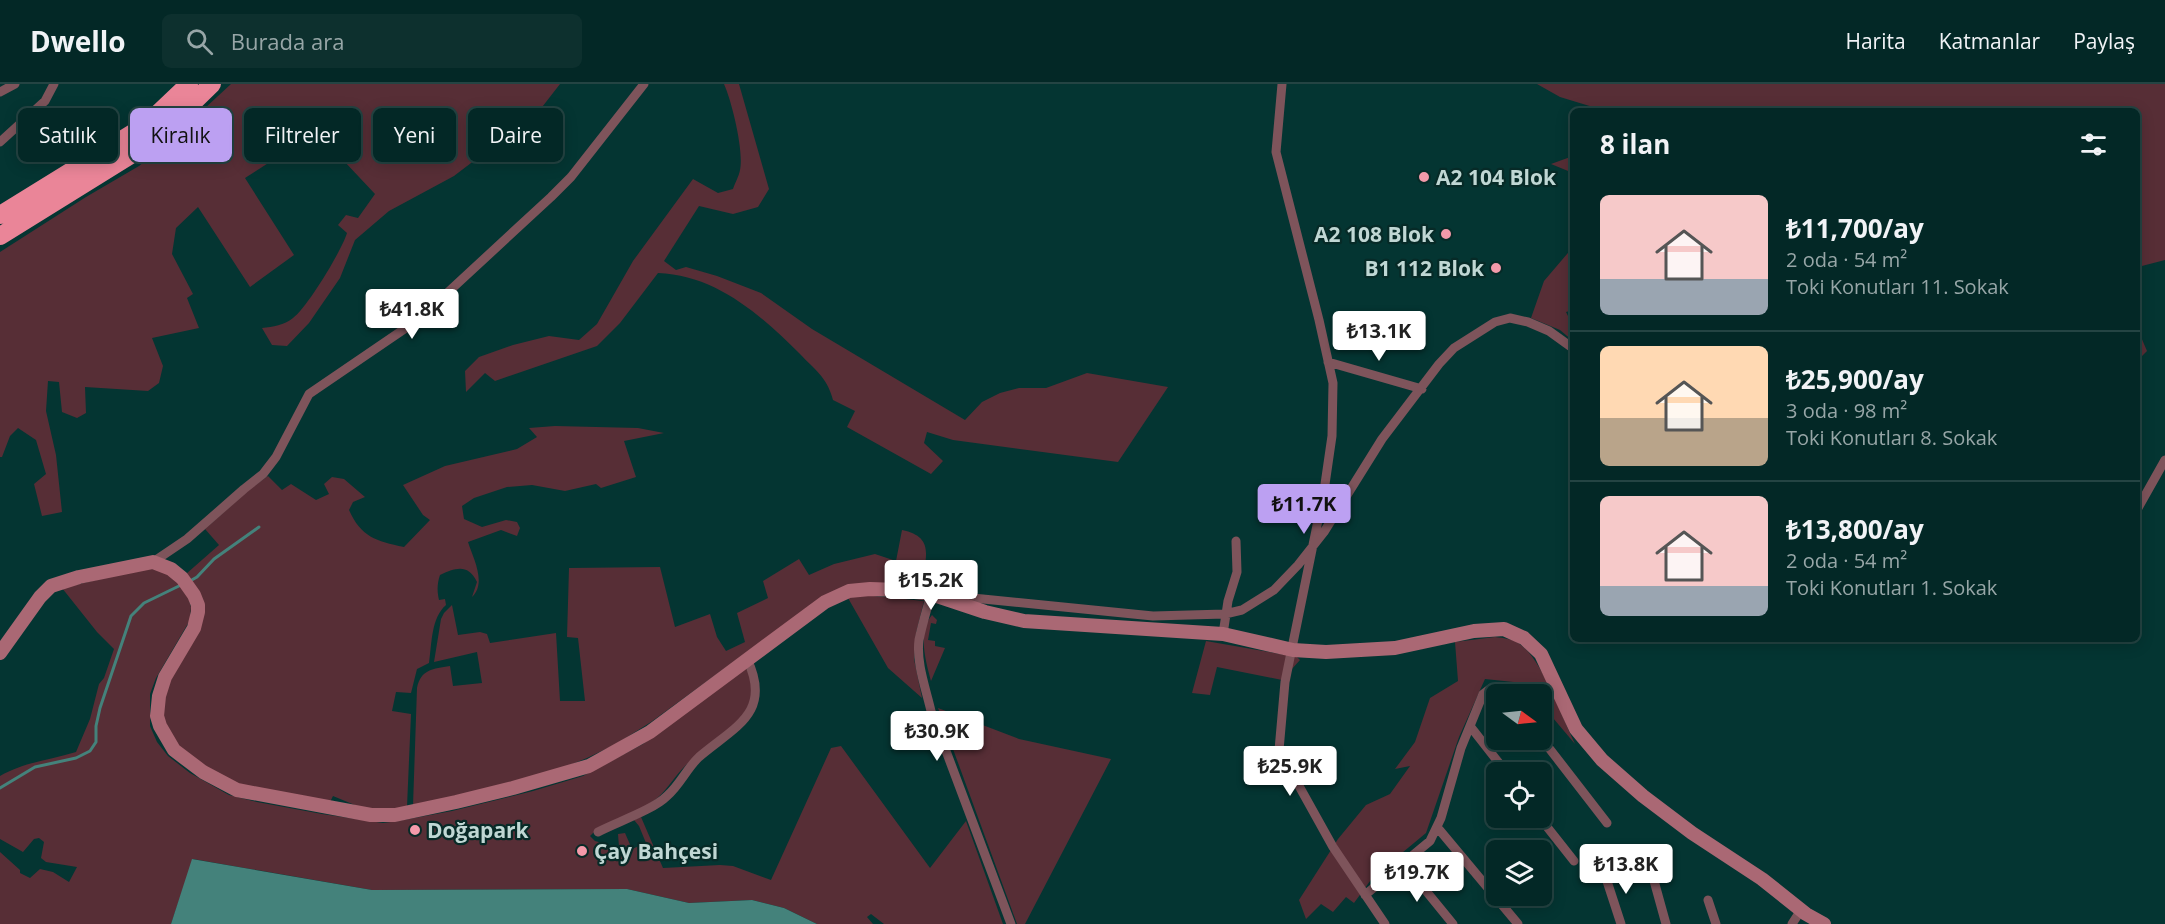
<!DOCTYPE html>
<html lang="tr">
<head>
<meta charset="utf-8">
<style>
	:root { --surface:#032826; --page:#0d302e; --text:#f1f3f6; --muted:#97a6a7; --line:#244443; --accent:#bca0f2 }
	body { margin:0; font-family:"Open Sans",sans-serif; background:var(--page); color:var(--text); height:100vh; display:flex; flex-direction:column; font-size:22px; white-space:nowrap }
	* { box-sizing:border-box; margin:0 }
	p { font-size:20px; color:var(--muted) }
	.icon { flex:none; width:33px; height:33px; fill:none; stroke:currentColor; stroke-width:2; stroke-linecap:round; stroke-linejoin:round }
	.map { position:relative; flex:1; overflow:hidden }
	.drawer { position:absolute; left:1570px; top:24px; width:570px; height:534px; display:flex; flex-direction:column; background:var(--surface); border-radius:9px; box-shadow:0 3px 15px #0003,0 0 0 2px var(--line) }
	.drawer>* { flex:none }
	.top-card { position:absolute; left:18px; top:24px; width:570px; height:54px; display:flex; gap:12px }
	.needle { width:39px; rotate:105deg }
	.buttons { position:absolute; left:1486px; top:600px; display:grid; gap:12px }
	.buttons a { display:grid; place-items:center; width:66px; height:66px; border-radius:9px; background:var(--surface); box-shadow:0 3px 15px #0003,0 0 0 2px var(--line); font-size:30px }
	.price { position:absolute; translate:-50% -51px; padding:0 14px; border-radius:6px; background:#fff; color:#222; font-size:20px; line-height:39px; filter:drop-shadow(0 2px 3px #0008) }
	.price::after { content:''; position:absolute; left:50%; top:36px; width:18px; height:14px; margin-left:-9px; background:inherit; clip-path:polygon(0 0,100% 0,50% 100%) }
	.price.selected { background:var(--accent); color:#111 }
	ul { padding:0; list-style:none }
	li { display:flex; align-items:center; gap:18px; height:150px; padding:0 30px }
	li+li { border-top:2px solid var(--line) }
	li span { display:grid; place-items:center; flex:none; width:168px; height:120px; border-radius:9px; color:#555 }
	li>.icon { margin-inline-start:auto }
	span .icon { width:72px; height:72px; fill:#fffc; stroke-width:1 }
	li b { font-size:26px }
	h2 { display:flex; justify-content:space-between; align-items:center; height:72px; padding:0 30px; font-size:26px }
	.pill { padding:0 21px; border-radius:9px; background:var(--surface); box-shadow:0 3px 15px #0003,0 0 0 2px var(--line); font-size:21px; line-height:54px }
	.pill.selected { background:var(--accent); color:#111 }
	header { display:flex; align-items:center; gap:36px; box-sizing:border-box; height:84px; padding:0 30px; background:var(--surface); border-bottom:2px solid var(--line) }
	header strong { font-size:28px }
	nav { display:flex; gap:33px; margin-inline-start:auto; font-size:21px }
	.search { width:420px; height:54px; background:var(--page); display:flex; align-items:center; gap:15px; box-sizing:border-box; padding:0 21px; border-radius:9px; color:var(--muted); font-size:22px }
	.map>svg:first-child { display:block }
</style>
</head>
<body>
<header>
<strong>Dwello</strong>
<div class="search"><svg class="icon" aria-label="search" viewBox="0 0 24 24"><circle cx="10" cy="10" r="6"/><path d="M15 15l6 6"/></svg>Burada ara</div>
<nav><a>Harita</a><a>Katmanlar</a><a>Paylaş</a></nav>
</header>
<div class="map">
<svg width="2165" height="840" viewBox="0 0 2165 840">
	<rect width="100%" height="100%" fill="#043532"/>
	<path fill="#572e36" d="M231,0H560L539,27L454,92L389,127L355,156L340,194L309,239L287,262L272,261L262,244C273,243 284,241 293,234C307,224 342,166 347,149L338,141L346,131L358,134L375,110L312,43L273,76L245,94L294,171L250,203L198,123L176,144L172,170L193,210L187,214L199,244L152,254L163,282L159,299L148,307L85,303L86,329L77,334L62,328L59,298L48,297L46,327L56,371L62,428L42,432L34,400L46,390L36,356L18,344L10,352L2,373H0V168L86,113L139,82L165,61Z
		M724,0H739L769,105L758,123L733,130L699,122L664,177L676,186L686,183L717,192L761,209L812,245L965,336L982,318L1000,309L1019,304H1046L1087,289L1168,303L1118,378L953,356L927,348L924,359L943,377L931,390L847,343L855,327L833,316C827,293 815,286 799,269C760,230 715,191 658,189L620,239L597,262L495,297L485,289L466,308L465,287L479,273L513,261L549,252L579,256L597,240L633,177L693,95L718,109L733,105C735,99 739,92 740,86C744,67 732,18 724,0Z
		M1537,0H2165V176L2138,183V27H1606L1560,13Z
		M1573,72V89L1551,80Z
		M1573,163V226L1566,228L1573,242V257L1560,246L1531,234L1544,197Z
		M2138,246L2147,267L2138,276Z
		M555,342L638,344L664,349L624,357L636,393L601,404L596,400L565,407L532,401L507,403L474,414L462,422L464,435L482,443L506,436L517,438L520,444L517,452L501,446L468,458C473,474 487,499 472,513L477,498C468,479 455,484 440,491C437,500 437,507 439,516L445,515L446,521C431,534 432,559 429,579L417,585L411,609L396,608L392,627L411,630L407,723L389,725L362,724L333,712L330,718L241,701L200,680L173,657L162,630L167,600L200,543L186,490L219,461L205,445L251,404L268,392L282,406L291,400L316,416L329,410L324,400L332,393L344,395L365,413L353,418L349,426C361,453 376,457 404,463L430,436L423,431L403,401L445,382L517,365L537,353L529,344Z
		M902,446C926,451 929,463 924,485C923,491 922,497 919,503L865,500L770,551L651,638L616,660L587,674L560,685L505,700L413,722L417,604C421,585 433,585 450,582L453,602L482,599L477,568L434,578L441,535L444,529L452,521L458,551L480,548L487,550L490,559L556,549L560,617H585L578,554L567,553L569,484L660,483L675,543L710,530L717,553L726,567L745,558L737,529L768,514L763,497L799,475L809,491L834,480L875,470L896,477Z
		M148,484L158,485L174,494L188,513L191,523L190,536L156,594L150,610V642L157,658L168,672L190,689L229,711L257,718L322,730L383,739L398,737L452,727L533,707L583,692L643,660L746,584C770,629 714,655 686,681C674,692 666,709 652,718C635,729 615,736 597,745L590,752L595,757L606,760L607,765L619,763L618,750L625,749L632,765L646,759L639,742L634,736L641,733L663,784L720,781L733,782L771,796L831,664L841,662L930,784L966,737L1003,840H884L871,830L867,833L873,840H817L784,824L752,816L689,819L627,805L372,806L193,775L171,840H0V768L20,786V789L30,794L40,785L53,788L69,798L77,783L46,778L41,774L44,758L39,754L34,755L23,768L0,755V692C24,678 50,676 76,668L90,635L99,600L104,594L114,565L97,548L62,504Z
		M864,511L924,517L916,549L914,575L922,614L888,584L848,514Z
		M932,531L937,536L936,540L931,539L928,556L935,557V562L945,564L931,597C926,578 917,548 932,531Z
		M1495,553C1504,554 1514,555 1521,561C1544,579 1562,633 1575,660L1542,621V610H1533L1523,599L1485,595L1459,653L1426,749L1373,793L1354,819L1346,813L1333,828L1321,820L1306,835L1299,816L1338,755L1366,721L1390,710L1410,682L1395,685L1415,658L1430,614L1458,597L1455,558Z
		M1206,557L1297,573L1300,576L1282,596L1217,583L1210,611L1192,609Z
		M938,624L1019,655L1111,675L1025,840H1017Z"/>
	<path fill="#44827b" d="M192,775L372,806L627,805L689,819L752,816L784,824L817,840H171Z"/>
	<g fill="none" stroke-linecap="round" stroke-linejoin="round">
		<path stroke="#44827b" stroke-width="3" d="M190,497L197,493L214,475L259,443
			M0,704L35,683L76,674L90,667L96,658V642L100,624L131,532L144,519L181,501"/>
		<path stroke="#7e545b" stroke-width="9" d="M1282,0L1276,68L1319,236L1333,299L1332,352L1324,407L1285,598L1279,666L1333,763L1385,840
			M0,8L15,0
			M0,58L45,17L54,0
			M1328,278L1422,305
			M2138,424L2165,376
			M153,478L187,455L244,405L263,390L276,373L309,310L419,235L551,113L571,93L644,0
			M936,511L931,510C927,525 922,541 919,556C916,579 926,605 931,627L1011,840
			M953,512L1153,532L1225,530L1242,526L1274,506L1298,481L1324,448L1382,355L1439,280L1454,264L1495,238L1510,234L1528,238L1549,247L1574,265
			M1223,550L1228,517L1237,488L1236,457
			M1470,642L1506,688
			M1542,655L1607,739
			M1540,734L1574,777
			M1437,743L1518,840
			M598,748C617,738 653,726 667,712C680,701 687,684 699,673C734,643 773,629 747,575
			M1648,775L1666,840
			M1404,780L1453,840
			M1605,791L1621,840
			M1365,811L1430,757L1441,734L1461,664L1483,610L1491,604L1501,610
			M1708,816L1716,840
			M1792,840L1801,826"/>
		<path stroke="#aa6874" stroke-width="14" d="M0,569L40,513L51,502L79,493L153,478L171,485L182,494L194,511L198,521V528L194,544L165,593L159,612L157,632L160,642L174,666L203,688L237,706L371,731H395L456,718L513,704L589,682L650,648L825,518L849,507L870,505L898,506L931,510L985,528L1024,537L1223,550L1293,566L1326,568L1395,564L1474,547L1504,545L1524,554L1541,570L1576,645L1602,676L1643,712L1692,749L1762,795L1806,830L1824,840"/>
		<path stroke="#ea8598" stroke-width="18" d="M0,131L133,49L150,37L189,0
			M0,152L137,67L173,38L212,0"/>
	</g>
	<g fill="#f39aaa" stroke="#072a27" stroke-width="2">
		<circle cx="1424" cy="93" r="6"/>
		<circle cx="1446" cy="150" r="6"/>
		<circle cx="1496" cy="184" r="6"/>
		<circle cx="415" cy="746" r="6"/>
		<circle cx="582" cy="767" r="6"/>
	</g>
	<g text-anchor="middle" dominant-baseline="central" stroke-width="4.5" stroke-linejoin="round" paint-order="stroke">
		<g font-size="21" font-weight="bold" fill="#c0d7d4" stroke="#072a27" text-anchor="start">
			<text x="1436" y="93">A2 104 Blok</text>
			<text x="1434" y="150" text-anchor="end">A2 108 Blok</text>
			<text x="1484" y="184" text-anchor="end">B1 112 Blok</text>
			<text x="427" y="746">Doğapark</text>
			<text x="594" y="767">Çay Bahçesi</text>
		</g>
	</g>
</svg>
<div class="buttons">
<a><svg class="needle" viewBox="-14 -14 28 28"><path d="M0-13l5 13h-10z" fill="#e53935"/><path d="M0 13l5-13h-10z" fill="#97a6a7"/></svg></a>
<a><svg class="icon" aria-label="locate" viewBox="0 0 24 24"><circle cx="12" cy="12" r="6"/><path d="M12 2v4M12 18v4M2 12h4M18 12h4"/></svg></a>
<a><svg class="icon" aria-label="layers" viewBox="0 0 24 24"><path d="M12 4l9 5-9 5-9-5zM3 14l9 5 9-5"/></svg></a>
</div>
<b class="price" style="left:412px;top:256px">₺41.8K</b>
<b class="price" style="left:1379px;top:278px">₺13.1K</b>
<b class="price selected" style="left:1304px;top:451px">₺11.7K</b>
<b class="price" style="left:931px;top:527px">₺15.2K</b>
<b class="price" style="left:937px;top:678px">₺30.9K</b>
<b class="price" style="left:1290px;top:713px">₺25.9K</b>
<b class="price" style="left:1626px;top:811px">₺13.8K</b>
<b class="price" style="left:1417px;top:819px">₺19.7K</b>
<div class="top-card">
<a class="pill">Satılık</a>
<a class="pill selected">Kiralık</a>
<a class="pill">Filtreler</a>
<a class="pill">Yeni</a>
<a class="pill">Daire</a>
</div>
<section class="drawer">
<h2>8 ilan<svg class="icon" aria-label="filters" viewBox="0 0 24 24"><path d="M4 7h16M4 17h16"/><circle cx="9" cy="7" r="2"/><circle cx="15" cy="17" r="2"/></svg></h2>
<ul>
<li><span style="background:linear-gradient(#f6c9c9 70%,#9aa5b1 0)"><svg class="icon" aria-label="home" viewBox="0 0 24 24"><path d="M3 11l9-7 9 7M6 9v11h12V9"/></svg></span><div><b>₺11,700/ay</b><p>2 oda · 54 m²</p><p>Toki Konutları 11. Sokak</p></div></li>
<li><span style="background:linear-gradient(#ffd9b3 60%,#b9a48a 0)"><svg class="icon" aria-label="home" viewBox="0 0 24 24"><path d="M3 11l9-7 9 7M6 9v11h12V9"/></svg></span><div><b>₺25,900/ay</b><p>3 oda · 98 m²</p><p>Toki Konutları 8. Sokak</p></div></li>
<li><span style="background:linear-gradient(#f6c9c9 75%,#9aa5b1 0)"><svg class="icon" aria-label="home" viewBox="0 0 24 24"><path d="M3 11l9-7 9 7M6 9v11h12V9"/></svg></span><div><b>₺13,800/ay</b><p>2 oda · 54 m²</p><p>Toki Konutları 1. Sokak</p></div></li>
</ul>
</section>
</div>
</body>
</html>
